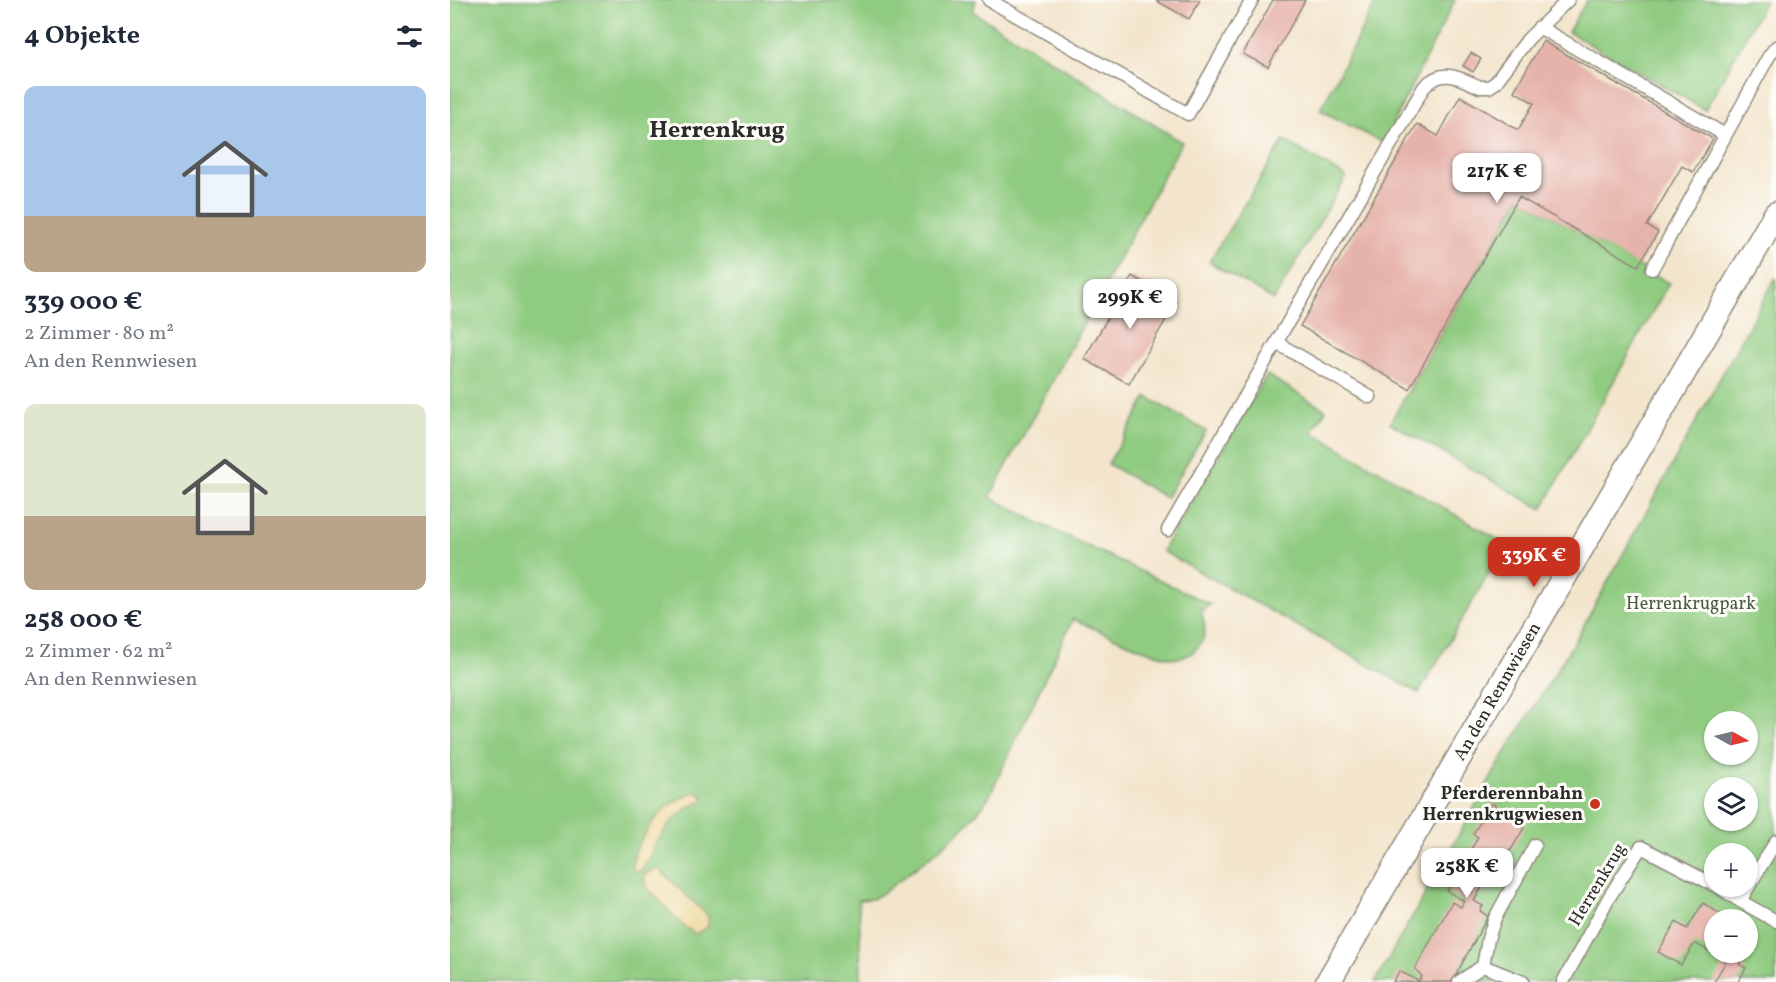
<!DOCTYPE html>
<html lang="de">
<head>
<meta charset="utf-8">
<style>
	:root { --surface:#fff; --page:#f6f6f7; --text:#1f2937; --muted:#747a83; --accent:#c8321e }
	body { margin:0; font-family:Vollkorn,serif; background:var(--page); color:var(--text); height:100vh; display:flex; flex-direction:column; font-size:22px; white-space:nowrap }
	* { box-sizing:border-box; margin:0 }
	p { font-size:20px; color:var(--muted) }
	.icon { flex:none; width:33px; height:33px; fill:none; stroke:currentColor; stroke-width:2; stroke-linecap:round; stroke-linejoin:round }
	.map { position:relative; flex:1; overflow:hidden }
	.details { display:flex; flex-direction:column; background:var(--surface); width:450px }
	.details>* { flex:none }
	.needle { width:39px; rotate:98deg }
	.tools { position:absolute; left:1254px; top:711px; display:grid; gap:12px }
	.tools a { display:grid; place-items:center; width:54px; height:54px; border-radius:50%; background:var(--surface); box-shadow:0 2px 4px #0004; font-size:30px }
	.price { position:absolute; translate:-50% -51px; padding:0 14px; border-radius:12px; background:#fff; color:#222; font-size:20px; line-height:39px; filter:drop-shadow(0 2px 3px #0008) }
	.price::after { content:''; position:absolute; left:50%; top:36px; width:18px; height:14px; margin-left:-9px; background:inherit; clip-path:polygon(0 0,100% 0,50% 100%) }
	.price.selected { background:var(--accent); color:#fff }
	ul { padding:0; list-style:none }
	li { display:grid; align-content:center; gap:12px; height:318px; padding:0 24px }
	li span { display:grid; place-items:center; height:186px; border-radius:12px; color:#555 }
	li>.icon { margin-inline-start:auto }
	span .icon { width:108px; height:108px; fill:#fffc; stroke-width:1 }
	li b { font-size:26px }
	h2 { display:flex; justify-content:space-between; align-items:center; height:72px; padding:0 24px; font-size:26px }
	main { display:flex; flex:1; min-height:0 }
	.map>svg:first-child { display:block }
</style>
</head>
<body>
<main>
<section class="details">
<h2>4 Objekte<svg class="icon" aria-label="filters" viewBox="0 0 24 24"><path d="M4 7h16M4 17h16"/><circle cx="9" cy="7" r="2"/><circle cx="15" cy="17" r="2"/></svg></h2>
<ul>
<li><span style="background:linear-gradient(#a9c7e8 70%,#b9a48a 0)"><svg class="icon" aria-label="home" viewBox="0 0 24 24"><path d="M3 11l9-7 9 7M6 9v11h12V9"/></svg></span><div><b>339 000 €</b><p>2 Zimmer · 80 m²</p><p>An den Rennwiesen</p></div></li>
<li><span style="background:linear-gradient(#dfe7d0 60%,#b9a48a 0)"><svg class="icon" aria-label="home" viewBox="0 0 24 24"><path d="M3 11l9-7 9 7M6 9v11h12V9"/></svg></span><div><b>258 000 €</b><p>2 Zimmer · 62 m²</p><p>An den Rennwiesen</p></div></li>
</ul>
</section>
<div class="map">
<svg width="1326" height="982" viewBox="0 0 1326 982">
	<rect width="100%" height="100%" fill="#fdfcf7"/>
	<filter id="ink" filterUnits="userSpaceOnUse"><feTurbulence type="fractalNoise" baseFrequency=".0167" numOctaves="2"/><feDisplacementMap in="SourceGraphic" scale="12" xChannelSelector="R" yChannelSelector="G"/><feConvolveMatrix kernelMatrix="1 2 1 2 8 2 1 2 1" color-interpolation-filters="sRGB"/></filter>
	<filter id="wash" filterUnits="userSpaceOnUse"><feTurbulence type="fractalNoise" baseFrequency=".008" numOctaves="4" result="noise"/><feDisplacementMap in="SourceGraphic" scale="24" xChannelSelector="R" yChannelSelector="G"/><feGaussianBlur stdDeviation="1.35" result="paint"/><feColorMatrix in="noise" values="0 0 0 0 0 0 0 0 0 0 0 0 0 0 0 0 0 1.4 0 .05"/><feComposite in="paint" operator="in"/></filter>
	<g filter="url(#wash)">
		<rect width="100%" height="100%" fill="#f3e5cc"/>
		<path fill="#8fcb80" stroke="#5d7b56" stroke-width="1.5" fill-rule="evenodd" d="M0,0H526L523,12L732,142L540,497L593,525L760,604L751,612C756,625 757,636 748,647C743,653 736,657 728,658C710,660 644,628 623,619L540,795C516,834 469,864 433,893L423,899L409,900L411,982H0Z
			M927,0H1005L933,143L870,110Z
			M1137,0H1316L1255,110L1118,32Z
			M834,140L896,177L824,300L759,262Z
			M1069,197L1219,283L1092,509L940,423Z
			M1326,277V982H925L1053,757L1125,641ZM1264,722H1298V754H1264ZM1264,788H1298V820H1264ZM1264,854H1298V886H1264ZM1264,920H1298V952H1264Z
			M817,375L876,410L862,432L1056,544L969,693L712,551Z
			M697,397L756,431L716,498L658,464Z"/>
		<path fill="#eeda9e" stroke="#8c8264" stroke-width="1.5" d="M246,792L253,796V800L236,809L221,822L206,843L194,867L189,872L183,870C179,852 203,820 216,808C224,802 236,795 246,792Z
			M209,869L258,916V927L245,934L231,924L196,886L194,880L195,874L203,870Z"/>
		<g id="blocks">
			<path fill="#e6b3aa" d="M705,0H750L739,19Z
				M823,0H855L818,67L793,54Z
				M1093,41L1263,139L1243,172L1232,166L1197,226L1208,232L1188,266L1069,197L959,389L850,326L967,124L988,136L1010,96L1068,130L1084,103L1064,91Z
				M1021,53L1031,59L1023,72L1013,66Z
				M682,276L726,302L679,384L634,359Z
				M1041,803L1075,822L1072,827L1074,828L1061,850L1056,853L1053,851L1024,901L1033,906L1030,911L1038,916L1002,982H943L949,971L969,981L972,976L965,969L1002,902L1011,907L1014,901L997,891L1028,837L1023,834Z
				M1253,903L1280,920H1264V952H1296L1289,964L1296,968L1288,982H1264L1276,961L1245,943L1231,965L1208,952L1226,922L1237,929Z
				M1298,930L1306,935L1298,950Z"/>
		</g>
	</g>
	<g filter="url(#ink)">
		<use href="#blocks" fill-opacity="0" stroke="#8f887c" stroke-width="1.5"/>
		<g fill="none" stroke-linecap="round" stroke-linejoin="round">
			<g stroke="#8f887c" stroke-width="15">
				<path id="lane" d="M539,0L738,114L802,0
					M1089,27L1275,135
					M1202,269L1319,56L1326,47
					M827,343L920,397
					M718,530L974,87C993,67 1009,78 1030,87H1039L1045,83L1078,39L1118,0
					M1267,886L1290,901L1326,841
					M1290,901L1326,921
					M1033,966L1073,982
					M1009,982L1033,966L1038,939L1045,918L1085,845
					M1113,982L1158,899L1191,847L1264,885"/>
			</g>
			<g stroke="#8f887c" stroke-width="27">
				<path id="street" d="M878,982L1326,214"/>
			</g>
			<use href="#lane" stroke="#fff" stroke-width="12"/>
			<use href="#street" stroke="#fff" stroke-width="24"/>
		</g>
	</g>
	<circle fill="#c8321e" stroke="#fdfcf7" stroke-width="2" cx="1145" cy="804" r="6"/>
	<g text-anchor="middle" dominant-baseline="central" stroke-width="6" stroke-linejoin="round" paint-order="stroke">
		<g font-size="18" fill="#495b44" stroke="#fdfcf7">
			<text x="1241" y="604">Herrenkrugpark</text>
		</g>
		<g font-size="18" fill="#2b2b2b" stroke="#fdfcf7">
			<text transform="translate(1048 692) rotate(-60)">An den Rennwiesen</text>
			<text transform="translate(1148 885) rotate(-59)">Herrenkrug</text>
		</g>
		<g font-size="18" font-weight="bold" fill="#2b2b2b" stroke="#fdfcf7" text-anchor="end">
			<text x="1133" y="794">Pferderennbahn<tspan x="1133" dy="21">Herrenkrugwiesen</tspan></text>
		</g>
		<g font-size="24" font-weight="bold" fill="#2b2b2b" stroke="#fdfcf7">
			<text x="267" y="131">Herrenkrug</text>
		</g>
	</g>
</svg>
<div class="tools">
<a><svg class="needle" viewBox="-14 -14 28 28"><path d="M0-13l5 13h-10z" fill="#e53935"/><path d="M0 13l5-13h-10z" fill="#747a83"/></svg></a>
<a><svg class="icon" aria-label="layers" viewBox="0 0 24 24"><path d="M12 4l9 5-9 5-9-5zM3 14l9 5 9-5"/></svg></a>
<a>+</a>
<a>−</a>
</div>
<b class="price" style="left:1047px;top:204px">217K €</b>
<b class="price" style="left:680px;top:330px">299K €</b>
<b class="price selected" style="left:1084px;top:588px">339K €</b>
<b class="price" style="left:1017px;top:899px">258K €</b>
</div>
</main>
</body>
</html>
